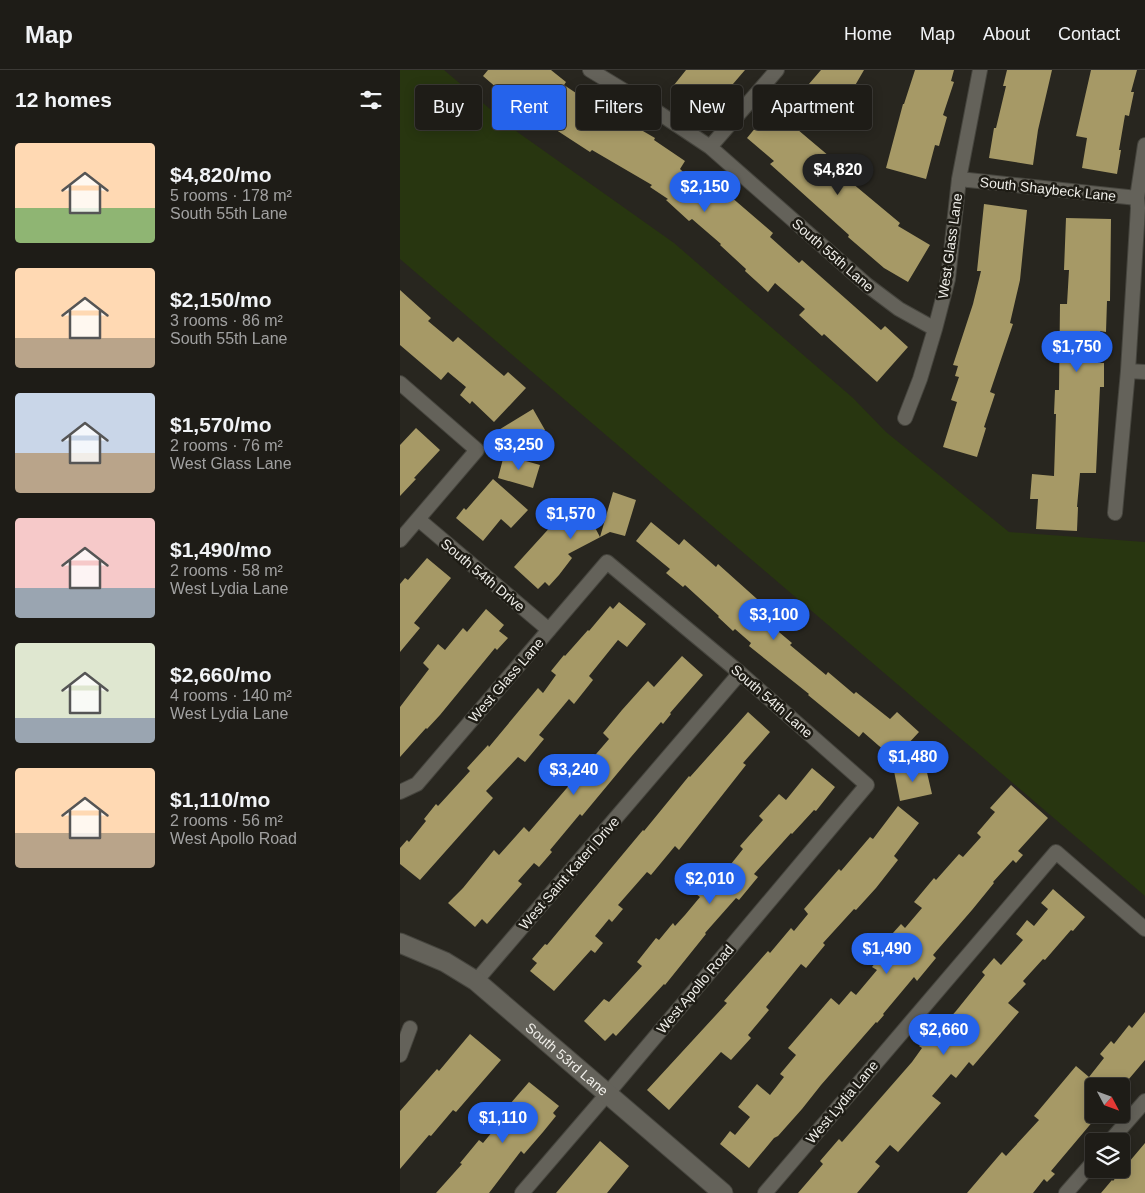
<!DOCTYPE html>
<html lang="en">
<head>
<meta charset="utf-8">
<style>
	:root { --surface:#1e1c17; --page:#262520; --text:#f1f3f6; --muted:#a1a1a1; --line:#3c3a36; --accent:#2563eb }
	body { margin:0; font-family:Arial,sans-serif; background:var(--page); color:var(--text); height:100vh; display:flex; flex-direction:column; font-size:19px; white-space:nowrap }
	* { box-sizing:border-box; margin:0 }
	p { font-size:16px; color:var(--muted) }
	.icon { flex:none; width:28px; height:28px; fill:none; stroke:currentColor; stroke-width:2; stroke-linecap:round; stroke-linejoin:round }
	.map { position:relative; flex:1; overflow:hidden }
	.details { display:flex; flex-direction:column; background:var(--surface); width:400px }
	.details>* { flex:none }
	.guide { position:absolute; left:15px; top:15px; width:475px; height:45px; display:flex; gap:10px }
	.needle { width:32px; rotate:131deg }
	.fabs { position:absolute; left:685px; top:1008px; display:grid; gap:10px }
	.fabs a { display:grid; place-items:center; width:45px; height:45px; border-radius:5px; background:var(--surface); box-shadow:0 2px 12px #0003,0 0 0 1px var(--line); font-size:25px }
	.price { position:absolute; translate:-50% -42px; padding:0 11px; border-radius:18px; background:var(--accent); color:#fff; font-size:16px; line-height:32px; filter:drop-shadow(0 1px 2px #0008) }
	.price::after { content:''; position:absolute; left:50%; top:30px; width:15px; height:11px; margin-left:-8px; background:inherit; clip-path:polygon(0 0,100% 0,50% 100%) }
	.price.active { background:#222; color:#fff }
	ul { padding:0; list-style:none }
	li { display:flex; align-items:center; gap:15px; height:125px; padding:0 15px }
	li span { display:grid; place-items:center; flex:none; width:140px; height:100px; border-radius:5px; color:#555 }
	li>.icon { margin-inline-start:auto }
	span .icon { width:60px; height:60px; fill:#fffc; stroke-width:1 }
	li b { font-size:21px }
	h2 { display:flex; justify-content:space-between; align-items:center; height:60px; padding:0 15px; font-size:21px }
	.pill { padding:0 18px; border-radius:5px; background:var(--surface); box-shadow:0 2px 12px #0003,0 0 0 1px var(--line); font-size:18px; line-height:45px }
	.pill.active { background:var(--accent); color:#fff }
	header { display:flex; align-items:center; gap:30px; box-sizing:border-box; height:70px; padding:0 25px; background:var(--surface); border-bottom:1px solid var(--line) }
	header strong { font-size:24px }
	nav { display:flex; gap:28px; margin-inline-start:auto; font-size:18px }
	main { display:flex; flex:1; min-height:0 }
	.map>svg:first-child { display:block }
</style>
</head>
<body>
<header>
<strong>Map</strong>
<nav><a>Home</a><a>Map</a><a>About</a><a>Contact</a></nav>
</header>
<main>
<section class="details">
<h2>12 homes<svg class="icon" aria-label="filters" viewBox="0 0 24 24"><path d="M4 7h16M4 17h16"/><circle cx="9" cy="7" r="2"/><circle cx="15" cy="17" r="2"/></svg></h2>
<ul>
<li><span style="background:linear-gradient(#ffd9b3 65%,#8fb573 0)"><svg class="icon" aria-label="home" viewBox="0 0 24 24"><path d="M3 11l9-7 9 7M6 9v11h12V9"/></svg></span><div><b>$4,820/mo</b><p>5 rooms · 178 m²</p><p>South 55th Lane</p></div></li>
<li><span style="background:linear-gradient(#ffd9b3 70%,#b9a48a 0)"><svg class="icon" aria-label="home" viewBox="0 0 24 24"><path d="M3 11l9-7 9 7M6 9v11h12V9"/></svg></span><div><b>$2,150/mo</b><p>3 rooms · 86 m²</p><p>South 55th Lane</p></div></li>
<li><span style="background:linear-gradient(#c9d6e8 60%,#b9a48a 0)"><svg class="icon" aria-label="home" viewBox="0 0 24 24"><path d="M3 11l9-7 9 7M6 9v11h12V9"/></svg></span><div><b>$1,570/mo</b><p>2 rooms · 76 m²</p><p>West Glass Lane</p></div></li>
<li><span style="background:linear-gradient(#f6c9c9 70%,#9aa5b1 0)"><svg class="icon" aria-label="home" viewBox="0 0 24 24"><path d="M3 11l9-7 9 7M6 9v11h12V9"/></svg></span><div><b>$1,490/mo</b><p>2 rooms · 58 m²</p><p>West Lydia Lane</p></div></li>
<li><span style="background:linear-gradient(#dfe7d0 75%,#9aa5b1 0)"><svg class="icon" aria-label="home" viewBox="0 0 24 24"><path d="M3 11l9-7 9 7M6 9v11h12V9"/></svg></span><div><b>$2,660/mo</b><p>4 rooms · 140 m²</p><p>West Lydia Lane</p></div></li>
<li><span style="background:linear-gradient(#ffd9b3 65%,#b9a48a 0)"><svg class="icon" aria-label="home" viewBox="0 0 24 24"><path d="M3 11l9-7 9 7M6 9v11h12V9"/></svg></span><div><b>$1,110/mo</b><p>2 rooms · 56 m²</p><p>West Apollo Road</p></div></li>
</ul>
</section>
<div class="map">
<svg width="745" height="1123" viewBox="0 0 745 1123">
	<rect width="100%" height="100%" fill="#28261f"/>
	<path fill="#283610" d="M0,0H44L116,61L274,173L453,328L486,362L609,462L745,472V826L0,189Z"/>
	<path fill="#a69966" d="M88,0H151L166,12L164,15L197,37L198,35L255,68L254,70L285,91L280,99L296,114L301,109L319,125L323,120L373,163L370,167L399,193L402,190L481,260L485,256L508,277L477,312L424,264L422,266L399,245L405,239L375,213L368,222L345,201L346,199L320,175L321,174L292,149L289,151L266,130L268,129L250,117L252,115L192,80L190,82L170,69L144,52L109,23L106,26L83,6Z
		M286,0H345L308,43L274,15Z
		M421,0H464L446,31L447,32L427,55L396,29Z
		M515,0H554L551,11L554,12L543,45L547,47L539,76L535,75L526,109L486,98L503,34H504Z
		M607,0H652L638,60L633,95L589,88L594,58H596L606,16H603Z
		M691,0H737L731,22H734L729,46L725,45L719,80H721L717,104L682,98L687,68L676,66Z
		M372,38L442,97L440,100L447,106L446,108L500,153L498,156L530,175L508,212L484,198L448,167L449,165L370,94L374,91L347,68Z
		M584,134L627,140L620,210L610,253L613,254L590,322L595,324L584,357L586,358L577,387L543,377L557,332L551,330L559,307L555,306L558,296L553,295L573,234L581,201H577Z
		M666,148L711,149L710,231H707L706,262L700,261L698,293H704V317H700L696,403H680L677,437H678L677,461L636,459L638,429H630L632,404L654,406L656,344H654L655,320H659L660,234H667L669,200H664Z
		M0,220L31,248L28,251L53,272L58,267L104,306L108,302L126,318L94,352L72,331L70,334L60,325L66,317L48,302L41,310L0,275Z
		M133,339L145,360L109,381L97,361Z
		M16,358L40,380L14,408L16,409L0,426V375Z
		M104,385L140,395L133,418L98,408Z
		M93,409L128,440L111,458L101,449L83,471L56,448L64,438L66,440Z
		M213,422L236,430L225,466L210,462L168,484L172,488L159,505L149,516L145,512L138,519L114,497L163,443L182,433L200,467Z
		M251,452L279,475L284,469L316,497L318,494L367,538L360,546L392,573L390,575L426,605L428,602L454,624L456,622L490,649L497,642L519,662L494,689L463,662L459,667L408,625L409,624L349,576L351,573L335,559L333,561L318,547L319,546L285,515L283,517L266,503L270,499L236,471Z
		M27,488L51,508L14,553L20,558L0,582V514L5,508L8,510Z
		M219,532L246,554L227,577L218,570L189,606L193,610L174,634L169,629L139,665L144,669L125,692L118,687L86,721L93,728L20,810L0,794V778L7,770L9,772L26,751L24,749L36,734L38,736L70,701L67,698L88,675L89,677L138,618L143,623L156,605L151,601L164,585L165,586L188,560L189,561L210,536L213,539Z
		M86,539L104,555L99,561L108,568L97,580L95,578L40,645L27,659L26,658L0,687V637L29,599L23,593L38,574L45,580L63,558L67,562Z
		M282,586L303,605L270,643L271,644L263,654L261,652L231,687L182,746L180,744L150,780L152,782L139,797L134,793L118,811L122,814L87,854L82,849L75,857L48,833L63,818L94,780L99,785L124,757L129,762L209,669L203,663L222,640L248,611L254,617Z
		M348,642L370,662L343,693L346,695L279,780L275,776L251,805L247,802L218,835L223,839L212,852L209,849L195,866L203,873L195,883L191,880L154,921L130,901L137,893L132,889L145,874L147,875L243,760L244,761L289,706L290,707Z
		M525,694L532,724L500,731L494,701Z
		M412,698L435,717L416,741L414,740L392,764L391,763L354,804L358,807L339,830L336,828L305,863L306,864L265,915L264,914L216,966L213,963L205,971L184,951L204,929L209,932L242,896L237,892L256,868L259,870L273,853L275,856L285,845L300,827L296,824L307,811L309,813L322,796L327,799L343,779L340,776L363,750L359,746L379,724L386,730Z
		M611,715L648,748L618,781L623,785L616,793L613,790L593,812L594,813L572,840L533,885L536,888L517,911L514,907L483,944L484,945L477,953L476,952L421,1015L402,1039L378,1066L374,1068L349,1098L320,1074L330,1061L335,1065L350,1047L338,1037L357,1014L370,1025L384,1007L380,1004L396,985L388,978L431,928L439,935L451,921L456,925L477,900L472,897L480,887L475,883L501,854L505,858L522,838L514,832L534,808L536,810L559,784L563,787L581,767L577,763L595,742L590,738Z
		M498,736L519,753L494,786L498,790L476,818L456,840L454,839L423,873L425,875L406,898L401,894L366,937L369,940L348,965L351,968L331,990L321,982L269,1040L247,1020L327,933L324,931L368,881L370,883L391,858L394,861L408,844L404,839L439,799L441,801L470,767L473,769Z
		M653,819L685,847L673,861L671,860L645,890L643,889L623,911L626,914L608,933L619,942L573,996L569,992L556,1008L551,1004L532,1026L541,1033L498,1082L490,1075L475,1092L480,1096L457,1123H398L423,1094L420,1091L439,1069L442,1072L512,992L522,978L519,976L528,966L531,969L556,941L585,905L582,902L594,888L601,895L623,870L616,864L627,850L634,856L648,839L641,833Z
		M745,942V990L723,1016H694V1050L651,1101L655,1104L647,1112L644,1109L633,1123H567L602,1082L606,1086L639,1050L634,1046L676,996L689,1007L704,988L700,984L711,971L714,974L729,955L732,958Z
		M70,964L101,990L56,1042L53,1040L31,1066L29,1065L0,1099V1041L37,999L39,1001Z
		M129,1012L159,1036L153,1043L156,1046L143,1062L124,1084L121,1081L89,1123H36L62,1094L60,1093L79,1070L83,1073L113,1037L110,1034Z
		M200,1071L229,1096L207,1123H156Z
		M745,1073V1123H701L712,1110L713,1111Z"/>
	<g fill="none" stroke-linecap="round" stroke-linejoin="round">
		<g stroke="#46453e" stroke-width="16">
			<path id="street" d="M190,0L238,29L310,77L467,215L499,239L535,259
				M310,77L377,0
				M559,109L737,128
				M728,301L745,302
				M0,313L77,380L0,470
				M505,348L520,309L535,259L548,209L559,109L580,0
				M715,443L728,301L738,138L737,128L745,75
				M18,449L149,560
				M0,722L17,714L207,492L340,603L467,715L208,1023L122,1123
				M76,911L340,603
				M0,985L10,958
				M710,1071L745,1031
				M365,1123L656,782L745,859
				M666,1123L694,1091"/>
		</g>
		<g stroke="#46453e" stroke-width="21">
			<g id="secondary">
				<path id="s1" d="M0,873L45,892L76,911L323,1123"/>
			</g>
		</g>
		<use href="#street" stroke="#64625a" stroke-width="14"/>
		<use href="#secondary" stroke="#64625a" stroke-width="19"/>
	</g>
	<g text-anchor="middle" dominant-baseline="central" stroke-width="5" stroke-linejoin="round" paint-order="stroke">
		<g font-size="14" fill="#efeee9" stroke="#1e1c15">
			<text transform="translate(648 119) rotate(6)">South Shaybeck Lane</text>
			<text transform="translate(550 176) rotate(-82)">West Glass Lane</text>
			<text transform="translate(433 185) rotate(41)">South 55th Lane</text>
			<text transform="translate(83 505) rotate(40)">South 54th Drive</text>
			<text transform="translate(106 610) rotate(-49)">West Glass Lane</text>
			<text transform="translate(372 631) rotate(41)">South 54th Lane</text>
			<text transform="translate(169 803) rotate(-49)">West Saint Kateri Drive</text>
			<text transform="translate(295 919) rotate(-50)">West Apollo Road</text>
			<text stroke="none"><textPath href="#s1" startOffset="205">South 53rd Lane</textPath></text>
			<text transform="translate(442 1032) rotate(-50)">West Lydia Lane</text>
		</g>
	</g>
</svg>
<div class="fabs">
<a><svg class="needle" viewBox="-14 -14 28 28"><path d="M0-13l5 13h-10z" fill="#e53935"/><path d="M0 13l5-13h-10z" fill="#a1a1a1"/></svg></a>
<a><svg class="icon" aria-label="layers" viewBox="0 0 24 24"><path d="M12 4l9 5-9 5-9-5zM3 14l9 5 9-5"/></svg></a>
</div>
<b class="price active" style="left:438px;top:126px">$4,820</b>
<b class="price" style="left:305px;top:143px">$2,150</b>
<b class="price" style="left:677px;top:303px">$1,750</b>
<b class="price" style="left:119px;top:401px">$3,250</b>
<b class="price" style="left:171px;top:470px">$1,570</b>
<b class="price" style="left:374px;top:571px">$3,100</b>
<b class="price" style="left:513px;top:713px">$1,480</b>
<b class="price" style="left:174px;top:726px">$3,240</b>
<b class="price" style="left:310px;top:835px">$2,010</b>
<b class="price" style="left:487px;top:905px">$1,490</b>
<b class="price" style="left:544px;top:986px">$2,660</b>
<b class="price" style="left:103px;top:1074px">$1,110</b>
<div class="guide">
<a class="pill">Buy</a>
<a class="pill active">Rent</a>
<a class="pill">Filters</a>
<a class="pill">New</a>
<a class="pill">Apartment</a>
</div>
</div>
</main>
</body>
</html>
